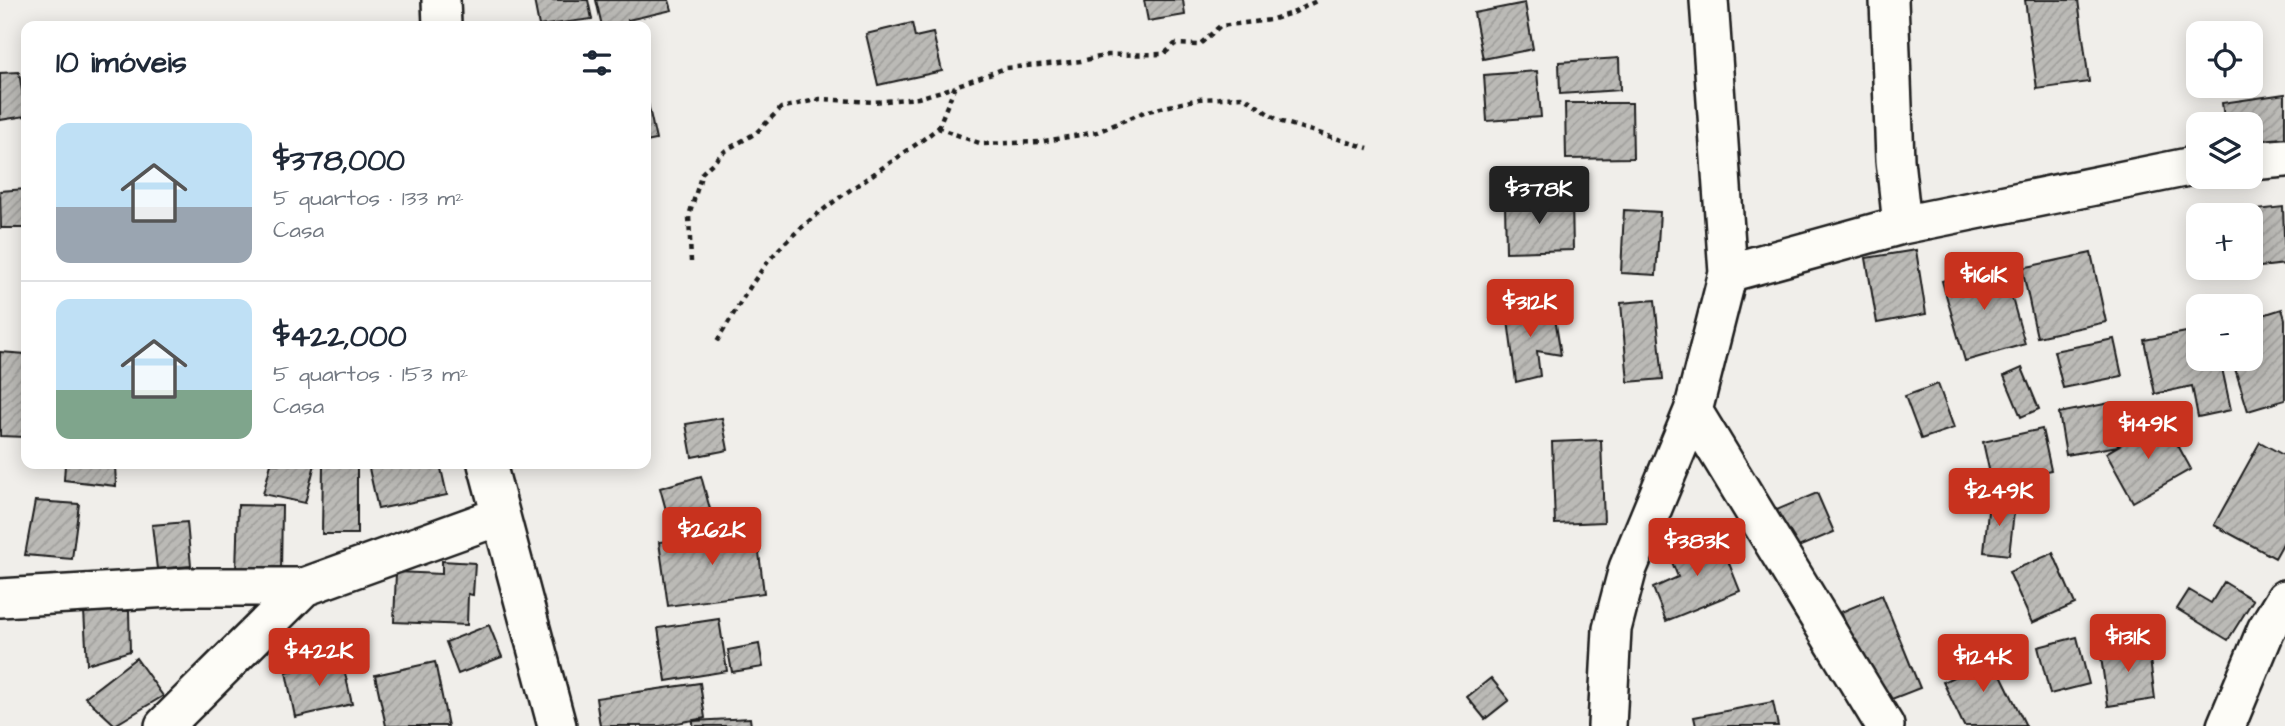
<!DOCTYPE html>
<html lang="pt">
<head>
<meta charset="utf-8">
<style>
	:root { --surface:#fff; --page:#f2f2f3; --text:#1f2937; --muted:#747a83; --line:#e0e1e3; --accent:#c8321e }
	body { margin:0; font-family:"Architects Daughter",sans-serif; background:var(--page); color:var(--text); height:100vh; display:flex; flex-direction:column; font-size:26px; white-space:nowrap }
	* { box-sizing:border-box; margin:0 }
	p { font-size:23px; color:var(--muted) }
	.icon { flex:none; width:38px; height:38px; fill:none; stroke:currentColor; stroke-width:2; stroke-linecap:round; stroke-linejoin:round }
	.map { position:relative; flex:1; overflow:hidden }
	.panel { position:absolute; left:21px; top:21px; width:630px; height:448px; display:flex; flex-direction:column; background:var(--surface); border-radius:14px; box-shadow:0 4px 18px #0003 }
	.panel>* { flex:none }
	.fabs { position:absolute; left:2186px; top:21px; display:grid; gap:14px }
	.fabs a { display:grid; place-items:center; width:77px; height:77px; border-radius:14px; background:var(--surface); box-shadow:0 4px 18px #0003; font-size:35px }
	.price { position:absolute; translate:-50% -60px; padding:0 16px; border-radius:7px; background:var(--accent); color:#fff; font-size:23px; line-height:46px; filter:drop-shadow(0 2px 4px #0008) }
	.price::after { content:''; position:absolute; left:50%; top:42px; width:21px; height:16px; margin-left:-10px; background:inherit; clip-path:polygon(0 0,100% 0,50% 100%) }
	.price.current { background:#222; color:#fff }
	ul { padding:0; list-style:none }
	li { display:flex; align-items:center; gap:21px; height:175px; padding:0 35px }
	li+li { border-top:2px solid var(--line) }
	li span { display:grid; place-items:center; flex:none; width:196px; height:140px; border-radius:14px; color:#555 }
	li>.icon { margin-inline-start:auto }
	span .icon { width:84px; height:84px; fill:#fffc; stroke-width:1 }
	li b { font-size:30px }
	h2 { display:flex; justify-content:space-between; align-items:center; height:84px; padding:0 35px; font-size:30px }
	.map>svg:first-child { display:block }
</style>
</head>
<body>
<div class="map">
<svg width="2285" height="726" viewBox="0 0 2285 726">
	<defs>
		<pattern id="building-hatch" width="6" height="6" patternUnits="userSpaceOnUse" patternTransform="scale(1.75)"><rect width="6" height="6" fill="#bbbab6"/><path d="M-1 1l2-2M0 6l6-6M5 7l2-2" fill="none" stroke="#a09f9c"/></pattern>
	</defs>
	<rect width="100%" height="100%" fill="#f0eeea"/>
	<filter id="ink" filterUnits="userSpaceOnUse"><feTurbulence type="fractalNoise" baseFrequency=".0143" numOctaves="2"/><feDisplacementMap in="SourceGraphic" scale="14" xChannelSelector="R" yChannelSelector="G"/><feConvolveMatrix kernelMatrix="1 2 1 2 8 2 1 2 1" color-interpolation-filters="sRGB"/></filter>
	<g filter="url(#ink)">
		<path fill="url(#building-hatch)" stroke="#1c1c1c" stroke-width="2" d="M534,0H588L592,19L539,26Z
			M596,0H669L672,10L628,20L630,26H602Z
			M1144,0H1183L1185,15L1148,21Z
			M2025,0H2078L2089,82L2037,89Z
			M1525,3L1533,49L1483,59L1474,13Z
			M912,23L915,37L933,33L942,71L878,85L866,34Z
			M1619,58L1620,90L1560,94L1559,62Z
			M1537,71L1541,117L1487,121L1484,75Z
			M19,72L26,116L0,120V73Z
			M646,94L656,140L646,142Z
			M2285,94V139L2250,144V124H2225L2222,103Z
			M1565,103H1632L1633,158L1566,159Z
			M26,189V228H1L0,191Z
			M1572,200L1573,250L1506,252L1505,203Z
			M2283,207L2285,264L2209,273L2208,268H2250V215H2212Z
			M1624,210L1660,212L1656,275L1621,273Z
			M1916,250L1926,314L1877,323L1866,258Z
			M2091,253L2106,322L2037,337L2022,268Z
			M2002,263L2025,344L1965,361L1942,281Z
			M1528,298L1535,321L1555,318L1561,355L1537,351L1540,376L1516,382L1506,305Z
			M1655,300L1663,379L1628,382L1621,303Z
			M2282,309L2285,319V400L2248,411L2232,359H2250V319Z
			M2197,330L2198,359H2220L2231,410L2198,417L2192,386L2155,394L2144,340Z
			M2114,339L2122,376L2063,388L2054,351Z
			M0,352L26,354V437L0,436Z
			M2022,368L2039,409L2021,417L2004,376Z
			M1938,384L1954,428L1921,439L1905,396Z
			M2110,403L2118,446L2066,455L2059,413Z
			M722,418L728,450L692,457L686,424Z
			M2164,420L2191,469L2133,502L2106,453Z
			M2042,429L2051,470L1992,483L1983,442Z
			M1601,440L1604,522L1555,524L1552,442Z
			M2260,442L2285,456V540L2275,558L2214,525Z
			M65,464H115L116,486L64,480Z
			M271,464H315L305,503L263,494Z
			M368,464H440L447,495L378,509Z
			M323,465H357V534H322Z
			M701,476L710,509L669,521L660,488Z
			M1817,493L1834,532L1777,556L1760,517Z
			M35,501L79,504L72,559L25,555Z
			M1989,501L2015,504L2009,555L1984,552Z
			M238,505L282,506L281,573L236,572Z
			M187,522L191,566L157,569L152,525Z
			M756,529L764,593L668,606L659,542Z
			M1717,533L1740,591L1666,621L1653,588L1678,577L1668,552Z
			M2053,553L2075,604L2032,623L2009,572Z
			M442,561L475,563L473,595L468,594L467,625L394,622L396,572L442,574Z
			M2224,582L2253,600L2228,640L2177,609L2189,590L2211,603Z
			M1882,595L1920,688L1879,704L1841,612Z
			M84,611H129L130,651L87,664Z
			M719,619L727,671L666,681L658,628Z
			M489,625L502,657L458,674L446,642Z
			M2077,637L2089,684L2050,694L2038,647Z
			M2148,643L2155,699L2108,706L2100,650Z
			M759,644L763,667L732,672L728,650Z
			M1988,648L2026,726H1964L1943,682L1968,670L1962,660Z
			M136,658L163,696L115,725L85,697Z
			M342,660L352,704L295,717L286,672Z
			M435,662L448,726H386L375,675Z
			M1491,678L1509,700L1485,719L1467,697Z
			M700,683L705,718L660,726H600L596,698Z
			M1773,702L1778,726H1696L1694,717Z
			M750,718L751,726H693V721Z"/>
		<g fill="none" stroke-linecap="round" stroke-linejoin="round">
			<g stroke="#1c1c1c" stroke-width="42">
				<path id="street" d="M441,0L442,26
					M1709,0L1728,273
					M2250,161L2285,158
					M1902,225L2198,165
					M1693,411L1885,726
					M487,464L557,726
					M0,598L187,587H304L500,516
					M164,726L304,587
					M1607,726L1612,629L1628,568L1693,411L1728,273L1902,225L1895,160L1889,0
					M2226,726L2266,630L2285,599"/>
			</g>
			<path stroke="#1c1c1c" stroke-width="4.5" stroke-dasharray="5 5" stroke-linecap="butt" d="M938,128L955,86L1006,68L1081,61L1108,55L1164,54L1175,44L1199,45L1220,26L1270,20L1295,12L1318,0
				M691,262L689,216L702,173L726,150L756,133L781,108L820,99L874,102L918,98L955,87
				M717,341C736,311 755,274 780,248C826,200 886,169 938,128L982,144L1039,142L1097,132L1144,112L1199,99L1244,97L1279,121L1368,148"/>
			<use href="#street" stroke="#fdfcf7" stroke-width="37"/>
		</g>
	</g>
</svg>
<div class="fabs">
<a><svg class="icon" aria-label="locate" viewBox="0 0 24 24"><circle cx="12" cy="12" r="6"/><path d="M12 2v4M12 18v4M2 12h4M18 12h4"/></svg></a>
<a><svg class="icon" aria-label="layers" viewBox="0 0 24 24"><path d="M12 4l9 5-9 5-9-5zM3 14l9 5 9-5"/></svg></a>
<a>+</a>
<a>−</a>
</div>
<b class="price current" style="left:1539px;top:226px">$378K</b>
<b class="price" style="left:1984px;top:312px">$161K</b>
<b class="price" style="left:1530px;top:339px">$312K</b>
<b class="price" style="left:2148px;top:461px">$149K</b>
<b class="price" style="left:1999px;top:528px">$249K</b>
<b class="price" style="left:712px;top:567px">$262K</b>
<b class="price" style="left:1697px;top:578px">$383K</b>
<b class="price" style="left:2128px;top:674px">$131K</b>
<b class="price" style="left:319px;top:688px">$422K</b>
<b class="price" style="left:1983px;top:694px">$124K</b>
<section class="panel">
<h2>10 imóveis<svg class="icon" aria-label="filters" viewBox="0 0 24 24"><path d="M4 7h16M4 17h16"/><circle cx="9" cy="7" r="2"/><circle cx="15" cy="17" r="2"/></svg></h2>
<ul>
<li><span style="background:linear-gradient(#bfe0f5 60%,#9aa5b1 0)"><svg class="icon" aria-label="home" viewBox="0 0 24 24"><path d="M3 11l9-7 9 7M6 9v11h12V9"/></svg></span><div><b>$378,000</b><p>5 quartos · 133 m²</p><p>Casa</p></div></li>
<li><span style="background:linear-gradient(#bfe0f5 65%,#7fa58c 0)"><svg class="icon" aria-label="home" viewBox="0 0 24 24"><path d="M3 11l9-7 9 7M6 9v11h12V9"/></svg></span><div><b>$422,000</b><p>5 quartos · 153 m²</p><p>Casa</p></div></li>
</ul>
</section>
</div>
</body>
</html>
